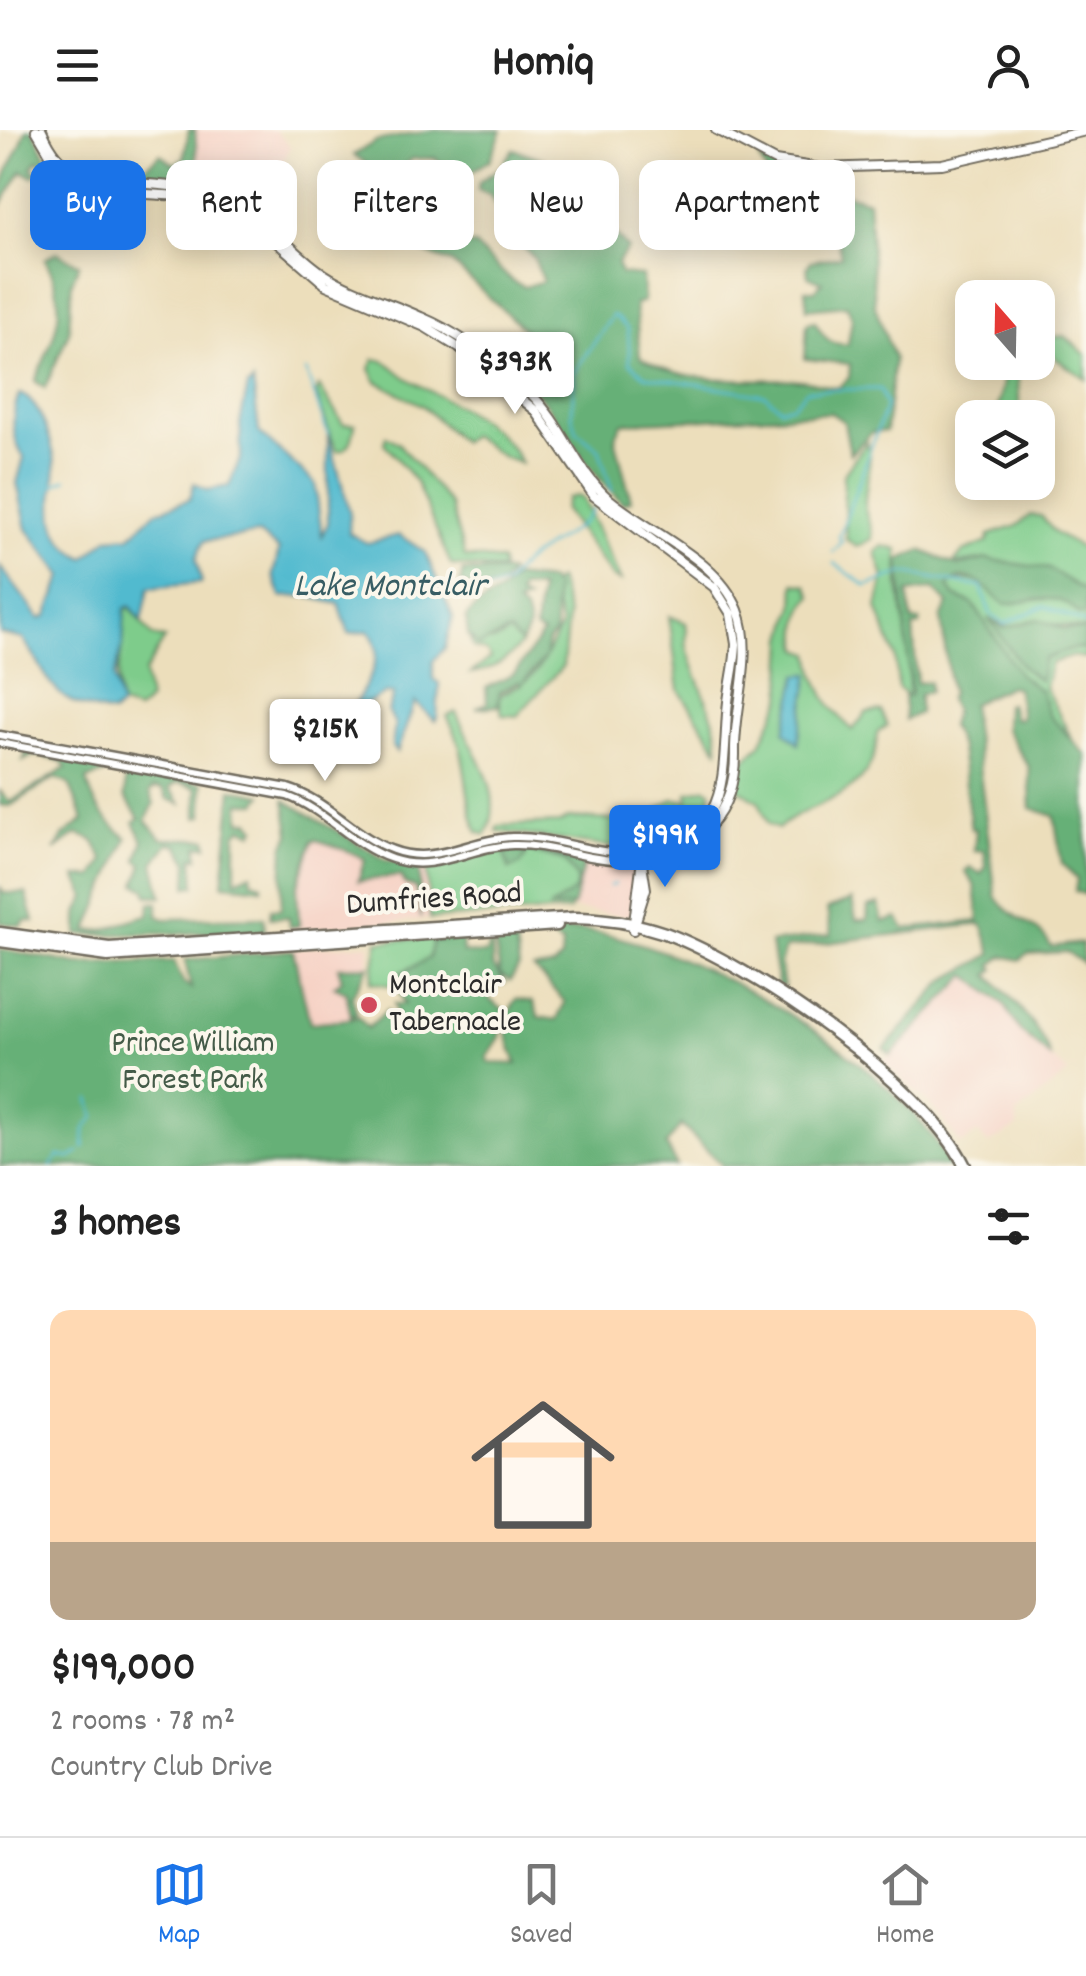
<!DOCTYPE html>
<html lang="en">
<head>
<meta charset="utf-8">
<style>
	:root { --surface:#fff; --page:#f6f6f6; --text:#222; --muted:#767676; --line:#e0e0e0; --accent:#1a73e8 }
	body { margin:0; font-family:Dekko,sans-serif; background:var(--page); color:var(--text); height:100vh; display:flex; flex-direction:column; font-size:38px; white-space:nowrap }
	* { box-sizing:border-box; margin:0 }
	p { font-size:32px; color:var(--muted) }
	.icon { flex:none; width:55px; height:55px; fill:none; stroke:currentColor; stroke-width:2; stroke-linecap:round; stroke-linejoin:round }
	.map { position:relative; height:1036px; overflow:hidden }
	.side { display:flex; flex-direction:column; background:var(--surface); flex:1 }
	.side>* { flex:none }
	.top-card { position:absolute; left:30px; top:30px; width:1028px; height:90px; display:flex; gap:20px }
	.needle { width:65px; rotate:340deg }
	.controls { position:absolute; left:955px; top:150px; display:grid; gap:20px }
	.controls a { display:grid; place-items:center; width:100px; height:100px; border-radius:20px; background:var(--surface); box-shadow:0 5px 25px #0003; font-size:50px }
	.price { position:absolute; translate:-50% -85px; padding:0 22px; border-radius:10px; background:#fff; color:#222; font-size:32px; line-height:65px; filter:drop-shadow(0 2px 5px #0008) }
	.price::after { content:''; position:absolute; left:50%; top:60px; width:30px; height:22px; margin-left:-15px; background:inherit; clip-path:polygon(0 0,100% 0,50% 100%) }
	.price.on { background:var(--accent); color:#fff }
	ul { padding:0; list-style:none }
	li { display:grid; align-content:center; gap:20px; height:530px; padding:0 50px }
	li+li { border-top:2px solid var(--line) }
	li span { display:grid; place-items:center; height:310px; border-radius:20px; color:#555 }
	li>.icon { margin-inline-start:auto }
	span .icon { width:180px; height:180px; fill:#fffc; stroke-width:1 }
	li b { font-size:42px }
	h2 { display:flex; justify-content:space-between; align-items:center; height:120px; padding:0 50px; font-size:42px }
	.pill { padding:0 35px; border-radius:20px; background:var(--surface); box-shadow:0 5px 25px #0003; font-size:35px; line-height:90px }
	.pill.on { background:var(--accent); color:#fff }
	header { display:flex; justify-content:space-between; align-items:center; height:130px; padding:0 50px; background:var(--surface); font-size:45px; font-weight:700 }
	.menu { display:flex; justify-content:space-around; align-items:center; height:140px; border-top:2px solid var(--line); background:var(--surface); font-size:28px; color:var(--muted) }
	.menu a { display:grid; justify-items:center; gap:5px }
	.menu .on { color:var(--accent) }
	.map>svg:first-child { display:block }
</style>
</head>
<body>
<header><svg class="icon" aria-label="menu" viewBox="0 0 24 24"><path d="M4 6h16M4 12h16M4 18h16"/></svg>Homiq<svg class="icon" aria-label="person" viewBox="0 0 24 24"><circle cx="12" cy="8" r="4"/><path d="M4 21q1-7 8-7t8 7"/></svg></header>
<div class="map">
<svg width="1086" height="1036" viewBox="0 0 1086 1036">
	<rect width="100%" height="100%" fill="#fbf7ec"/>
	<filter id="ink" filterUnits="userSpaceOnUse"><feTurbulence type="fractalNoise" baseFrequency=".01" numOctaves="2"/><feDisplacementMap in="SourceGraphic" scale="20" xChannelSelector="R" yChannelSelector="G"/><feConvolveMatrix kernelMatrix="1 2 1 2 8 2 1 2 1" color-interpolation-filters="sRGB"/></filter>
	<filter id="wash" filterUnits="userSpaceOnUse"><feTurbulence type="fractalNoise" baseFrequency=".0048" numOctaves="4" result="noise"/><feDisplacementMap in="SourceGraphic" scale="40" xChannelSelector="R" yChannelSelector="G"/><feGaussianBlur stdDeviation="2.25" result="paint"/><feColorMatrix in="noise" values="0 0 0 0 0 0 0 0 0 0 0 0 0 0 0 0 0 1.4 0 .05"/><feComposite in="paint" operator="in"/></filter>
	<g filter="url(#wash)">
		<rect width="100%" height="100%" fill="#ecdebb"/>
		<path fill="#f6d2c5" d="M194,0H275L290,16L261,84L185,55L190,51Z
			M290,675L374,727L426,737L430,789L290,801Z
			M584,733H637L639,751L631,787L572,779Z
			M370,814L369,837L351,870L355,894L311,900L293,818Z
			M967,845L1004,874L1020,902L1069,943L1017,984V998L988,1014L978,1003L961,1014L933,977L883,932Z"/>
		<path fill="#7ecc8b" stroke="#547c5b" stroke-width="2.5" d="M1065,206L1086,225V249L1055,228L1046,213L1053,207Z
			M374,229C390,230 394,240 407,248C446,272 500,291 521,333L503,327L471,305L461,312L423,276L376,251L370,239Z
			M1007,233H1017L1020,287H987L998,278Z
			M319,256L343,294H355C353,306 352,320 337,321C329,304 323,282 316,264Z
			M386,306L398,313L450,374L465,427L501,431L502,440L451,435L416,352L384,313Z
			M867,311C874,331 864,355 865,377C866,389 873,396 872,409L857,417L846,409L843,345Z
			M577,366L582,368L621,451L613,448L564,380L567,368Z
			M1030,385L1041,386L1055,403L1086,421V462L1049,439L986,429L953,434L963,422L988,412L989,405L1017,396Z
			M883,416L898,420L899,458L908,510L909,568L898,558L895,526L877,478L884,448L876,422Z
			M558,450L568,485L563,536L517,586L502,585L499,567C510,558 524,555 533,545C545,533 551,513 561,497L551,454Z
			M971,450L987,455L997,469C1026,476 1057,455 1079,485L1086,483V500L1032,490L1009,498L990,490L1023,538L1036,547L1045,529L1076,518L1086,519V528L1073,526L1051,533L1045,557L1074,613L1049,585L1041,561L1019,545L1003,523L973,474L954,466L948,456L951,451Z
			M795,453L807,455L812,466C799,479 797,501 800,519L811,523C816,556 828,578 853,600L866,583L881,581L887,596L877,603C876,671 813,667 778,699L768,694L759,672L736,657L741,633L761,614L782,569L785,508L794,476Z
			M129,476L152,506L165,509L144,543L149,570L138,581L121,576C115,550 119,537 123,512C126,496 118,488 129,476Z
			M669,486L686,493C688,502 685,508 687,517C694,548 720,590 718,619L679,560Z
			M510,500L521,514C507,531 493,540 471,543L491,528L486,521L473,518L468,504L471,511C485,513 501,513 510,500Z
			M456,582C472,623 508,660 486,705C477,702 478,704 475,695C462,655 470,628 447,586Z
			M706,658L711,661L710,676L688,700L673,708L625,719L497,701L498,696L559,693L569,688L617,690L651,684L673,669L689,671L688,663Z
			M501,717L532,718L583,731L569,781L430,789L426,736Z
			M463,806L433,811L429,828L398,844L393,856L371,852L378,811Z"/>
		<path fill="#66b077" stroke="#486e51" stroke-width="2.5" d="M26,0H33L50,34L47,37L38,30L32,38L37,43L33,47L22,41L0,77C0,43 16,32 26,0Z
			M189,0H195L197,31L190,51L175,53L178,44L172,42L167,52L143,50V39L160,24L174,34L184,28Z
			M433,0H502L490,30L458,50L436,28L412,29L389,49L354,25L376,11Z
			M513,19L546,30L537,52L551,93L575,110L591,104V76L628,119L617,133L620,144L642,146L644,171L635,174L640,227C687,256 747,248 800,250C812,251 825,256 838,258L849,248L850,234L805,229L807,193L815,191C823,206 829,216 848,214L852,188L847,175L807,179L805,160H815L822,152L808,146L807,137L811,131L841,126L831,81L821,80L820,55L868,71L875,176L894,229L886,301L872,302L850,324L844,292L831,283L622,293L615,308L631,370L623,373C584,340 567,294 532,258L558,228L551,206L527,202L452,133L425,123V117L474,115L512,151L525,157L543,151L534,128L515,108L490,65L478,60L479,52L500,38Z
			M759,29L779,37V70L755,76L756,95L800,97L794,56L797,50L812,52L805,104L748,102L746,79L754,70L771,68V50Z
			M57,122L79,134L72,151L69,202L45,258L35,251C55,203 71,179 45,129Z
			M921,420L958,436L986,429L1049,439L1086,462V483L1079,485C1058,458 1034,473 1005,474C989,465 970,432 948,456L954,466L973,474L1019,544L1041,561L1049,585L1086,625V765L1075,761L1077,749L1062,734L1054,686L1031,678L1029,637L1005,599L1006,575L1010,574L1014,589L1021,588L1017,558L1010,556L971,574L996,766C1009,789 1042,795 1051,817L1082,813L1084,834L1067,822L1027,824L1020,830L1003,826L992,835L995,839L989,845C1007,863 1045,903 1050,927L1020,901L1004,874L967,845L891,925L884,919L944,851L992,824L982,794L785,818L780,834L784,856H778L771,813L831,805L827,779L852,770L856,790H867L868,777L879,774L883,792L898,788L905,799L979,791L975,756L965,741L970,737L981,744L986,737L984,720L974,721L976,699H971L960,618L950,596L954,581L948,569L951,564L941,488L948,474L934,459L908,463L912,491H920V495L913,497L917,553L929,552L930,561L919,565V583L905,590L904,565L909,567L911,563L899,430Z
			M463,441L507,442L510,443C500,464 479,459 460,453Z
			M514,447L549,451L555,458V504L548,511L545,528L521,555L518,552L500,562L498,576L476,578L487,573L486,558L514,544L543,504L535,500L540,459L521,458L518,465L527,470L516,474L525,482L529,497L521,514L509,502L478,516L468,504L466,488C479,469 504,465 514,447Z
			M988,488L1003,498L1038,489L1064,499L1085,500L1086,519L1076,518L1044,529L1040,551L1023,538Z
			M27,620L106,635V643L87,650C92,676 108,692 127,708L88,800C110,804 126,788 149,785L150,773H158V786L165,789L264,787L265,802L78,805V783L86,767L76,747H94L104,731L93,710L77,704L55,720L63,706L84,690L69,654L55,648L10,676L0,675V661L10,672L66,638L62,631L34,625L23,631Z
			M126,639L138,648L157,645L203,653V686L197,687V658L178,652L170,658L181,674L168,669L163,659L154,658L150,662L154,674L146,690L162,709H207L208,716H198V728L193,727L195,756L187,757L188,732L178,715L169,713L154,733L162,766H148L146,759L136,754L143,734L137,730L143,711L134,692L139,688L125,667Z
			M232,659L263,665L257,673H240L241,691H250L256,698L253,703L243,698L236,704V750L251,743L252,751L262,754V758L223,754Z
			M285,670L386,730L419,737L421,788L415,757L406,755L400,746L358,751L365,729C356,724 322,710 313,710L297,758L299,796L290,797L289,787L270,788L271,779H281L284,717L290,704Z
			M524,719L584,733L573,776L549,778L576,760L577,749L565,731L528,721L521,734L509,739L503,720Z
			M0,756L3,763H26L34,791H24L22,796L0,793Z
			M580,800C691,812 901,933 950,1036H723L681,995L666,1015L677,1036H0V819L78,834L174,831L183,852L191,858L185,830L293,820L310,893L359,888L368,898L387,880L390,885L397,884L394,874H405L398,860L401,844L429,828L433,811L462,808L463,823L486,824L491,807L493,836L505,853L486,859L490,870L505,881L500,907L487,928L490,933L517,934C508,906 499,897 516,869L533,872L539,887L557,890L565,872L534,839L553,837L561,829L562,814L550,807L556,801Z
			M515,805L519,837L510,851L500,844L494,807Z
			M369,836L352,866L357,885L351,886L346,862L334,856L342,850L338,837Z"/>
		<path fill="#51bacf" stroke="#3e727d" stroke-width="2.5" d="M253,252L259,302L315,353L322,405L328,393V304L350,383L349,403L367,413L399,405L425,422L453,487L445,518L433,531V549L439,553L437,588L435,591L415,572L397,622L392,617L395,594L388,581L394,564L386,563L350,583C360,562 391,526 368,501L349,504L339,474L304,466L281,467L273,445L279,420L259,404L204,411L196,429L202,453L149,458L142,491L130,476L125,478L123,514L114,548L121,576L112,584C48,572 55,555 23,509L0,504V436L40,489L47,486L63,446L27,399L17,353L24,327C12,312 10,282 20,264C41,270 59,326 55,348C51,380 49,411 85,428L108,408L130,406L155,382L190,369L194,353L207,360L229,356L241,326L240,293L248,256Z
			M810,544L798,613L785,602L798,545Z"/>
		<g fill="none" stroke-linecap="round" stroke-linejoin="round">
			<path stroke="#51bacf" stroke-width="2.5" d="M306,241L328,304
				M52,356L67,349
				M612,361L599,319L577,302L572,285L574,242L613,185L628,199L630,233L646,246L765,265L780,278L793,275L807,260L880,259L886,276L839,407L842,412L833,422
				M834,433L866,456L904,443L981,457L991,485L1004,494L1044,476L1086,494
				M473,465L507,454C529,415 577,409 593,379
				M610,756L615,754
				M84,1018L85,999L95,987L90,969
				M51,1036L58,1026L70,1028L80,1022"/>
		</g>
	</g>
	<g filter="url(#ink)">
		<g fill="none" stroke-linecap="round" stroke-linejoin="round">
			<g stroke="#6f6a5d" stroke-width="11">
				<path id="tertiary" d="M0,605L288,658C328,670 354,706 393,720C435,736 471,708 512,707C557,705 595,728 640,721
					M0,613L287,666C326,680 353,716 392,729C436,744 470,716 513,715C558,714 596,736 642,729"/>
			</g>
			<g stroke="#6f6a5d" stroke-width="12">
				<path id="secondary" d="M36,0L53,29L82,53L112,62L181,66L236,86L268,105L326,155L425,197L459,218L535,280L594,366L714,457L731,484L736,514C735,538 728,560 727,583C722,656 729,707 640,721L646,759L635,794
					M42,0C69,65 114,48 170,56C192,59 214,67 234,76C272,91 292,123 324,144C353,163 389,172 421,187C461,204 501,235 532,265C563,296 575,339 608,368C649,403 717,428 738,480C755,523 734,577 735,622C736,684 700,719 642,729
					M716,0L775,31L820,38L942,34L1086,1
					M633,800L642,729"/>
			</g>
			<g stroke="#6f6a5d" stroke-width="15">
				<path id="trunk" d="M0,803L109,818L574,788C605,788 635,793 665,803C752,835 924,953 965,1036
					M0,811L108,826L557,795"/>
			</g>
			<use href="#tertiary" stroke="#fff" stroke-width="6"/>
			<use href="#secondary" stroke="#fff" stroke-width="8"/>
			<use href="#trunk" stroke="#fff" stroke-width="10"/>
		</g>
	</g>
	<circle fill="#d1495b" stroke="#fbf7ec" stroke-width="4" cx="369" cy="875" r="10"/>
	<g text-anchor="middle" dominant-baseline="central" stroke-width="8" stroke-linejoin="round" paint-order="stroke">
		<g font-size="32" fill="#2b2b2b" stroke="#fbf7ec">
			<text transform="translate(434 771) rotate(-4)">Dumfries Road</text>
		</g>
		<g font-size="32" fill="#2b2b2b" stroke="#fbf7ec" text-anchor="start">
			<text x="389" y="857">Montclair<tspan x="389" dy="37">Tabernacle</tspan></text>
		</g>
		<g font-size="32" fill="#445b48" stroke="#fbf7ec">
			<text x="193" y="915">Prince William<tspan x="193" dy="37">Forest Park</tspan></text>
		</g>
		<g font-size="35" font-style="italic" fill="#385d64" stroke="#fbf7ec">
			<text x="390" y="458">Lake Montclair</text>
		</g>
	</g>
</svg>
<div class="controls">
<a><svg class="needle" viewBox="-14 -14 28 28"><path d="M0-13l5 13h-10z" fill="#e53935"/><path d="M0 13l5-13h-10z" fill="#767676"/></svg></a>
<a><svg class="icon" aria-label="layers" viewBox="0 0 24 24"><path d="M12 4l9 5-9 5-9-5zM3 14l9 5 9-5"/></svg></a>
</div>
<b class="price" style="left:515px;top:287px">$393K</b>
<b class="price" style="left:325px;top:654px">$215K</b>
<b class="price on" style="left:665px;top:760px">$199K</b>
<div class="top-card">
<a class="pill on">Buy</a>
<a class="pill">Rent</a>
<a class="pill">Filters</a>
<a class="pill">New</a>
<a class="pill">Apartment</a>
</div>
</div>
<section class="side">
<h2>3 homes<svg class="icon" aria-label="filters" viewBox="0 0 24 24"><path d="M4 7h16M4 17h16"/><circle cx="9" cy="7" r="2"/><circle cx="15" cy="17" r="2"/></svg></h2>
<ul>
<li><span style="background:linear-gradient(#ffd9b3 75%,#b9a48a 0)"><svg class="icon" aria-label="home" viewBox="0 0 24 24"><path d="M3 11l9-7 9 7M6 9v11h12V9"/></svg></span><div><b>$199,000</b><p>2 rooms · 78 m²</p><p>Country Club Drive</p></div></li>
</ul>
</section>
<nav class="menu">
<a class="on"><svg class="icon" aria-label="map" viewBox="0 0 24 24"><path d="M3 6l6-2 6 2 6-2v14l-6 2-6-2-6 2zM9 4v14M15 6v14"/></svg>Map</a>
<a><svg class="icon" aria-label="saved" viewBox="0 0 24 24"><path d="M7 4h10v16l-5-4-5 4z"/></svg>Saved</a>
<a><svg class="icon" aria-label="home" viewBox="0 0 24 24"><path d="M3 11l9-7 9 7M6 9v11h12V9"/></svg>Home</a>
</nav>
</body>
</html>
